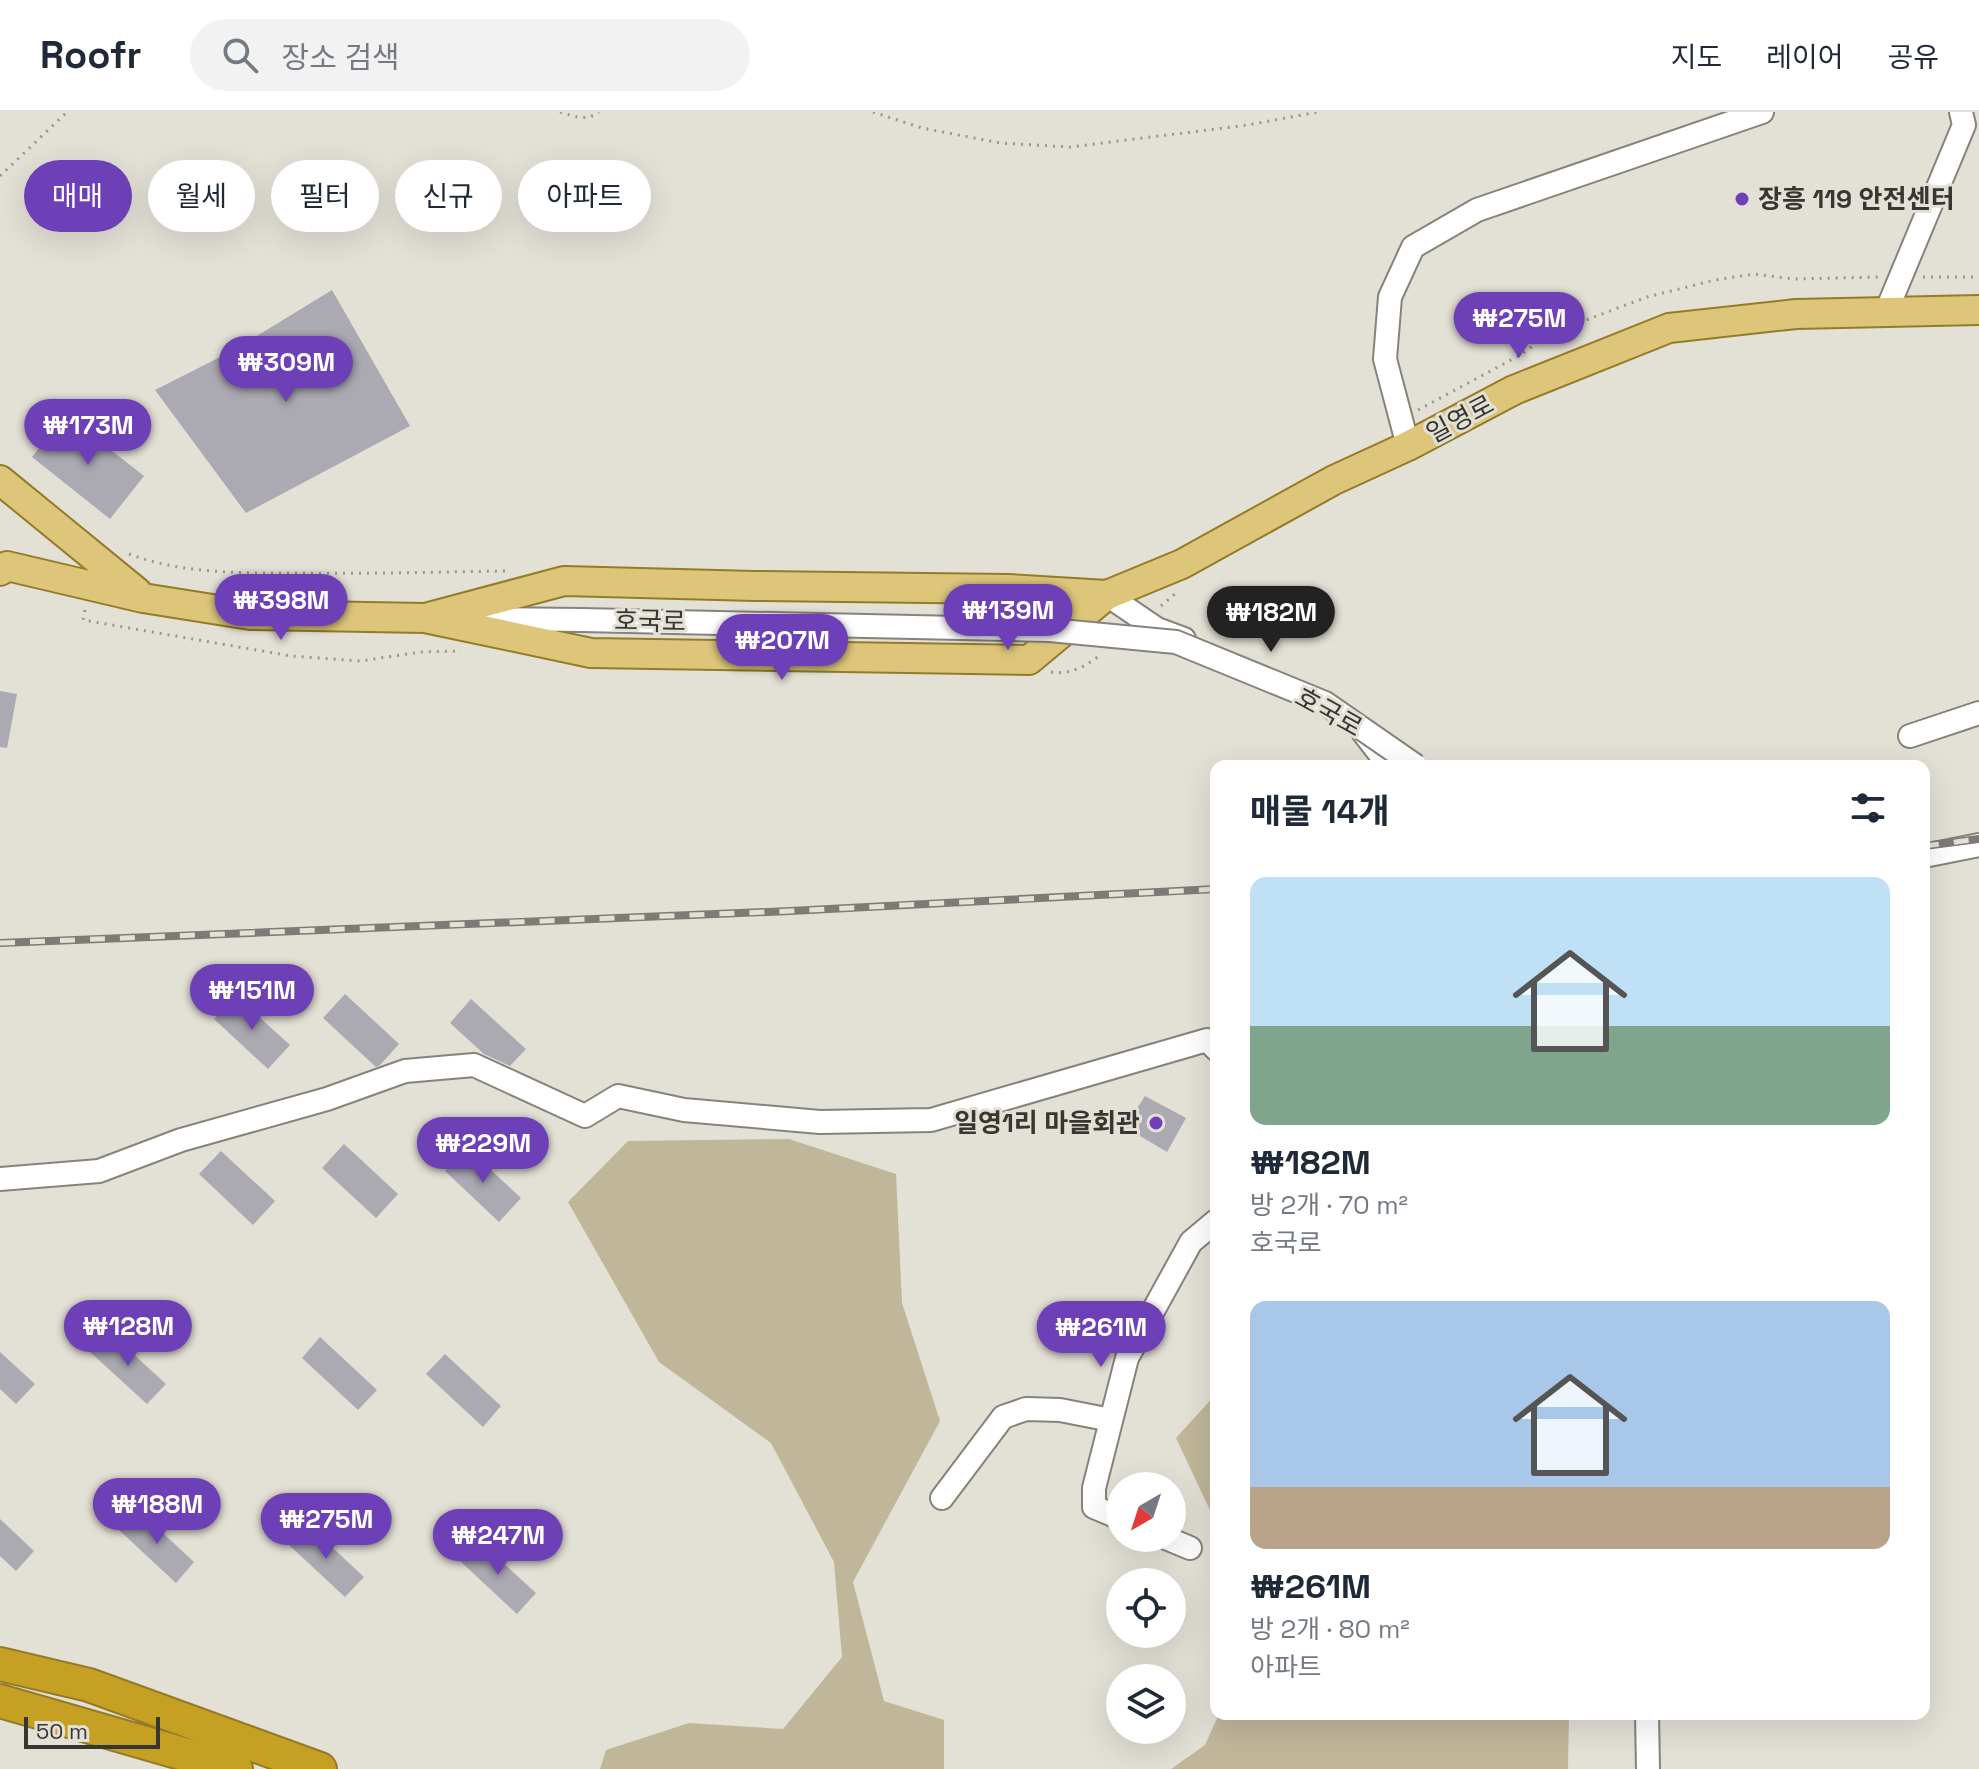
<!DOCTYPE html>
<html lang="ko">
<head>
<meta charset="utf-8">
<style>
	:root { --surface:#fff; --page:#f2f2f3; --text:#1f2937; --muted:#747a83; --line:#e0e1e3; --accent:#6d40b7 }
	body { margin:0; font-family:"Space Grotesk","Noto Sans KR",sans-serif; background:var(--page); color:var(--text); height:100vh; display:flex; flex-direction:column; font-size:30px; white-space:nowrap }
	* { box-sizing:border-box; margin:0 }
	p { font-size:26px; color:var(--muted) }
	.icon { flex:none; width:44px; height:44px; fill:none; stroke:currentColor; stroke-width:2; stroke-linecap:round; stroke-linejoin:round }
	.map { position:relative; flex:1; overflow:hidden }
	.drawer { position:absolute; left:1210px; top:648px; width:720px; height:960px; display:flex; flex-direction:column; background:var(--surface); border-radius:16px; box-shadow:0 8px 32px #0002 }
	.drawer>* { flex:none }
	.top-card { position:absolute; left:24px; top:48px; width:760px; height:72px; display:flex; gap:16px }
	.needle { width:52px; rotate:219deg }
	.controls { position:absolute; left:1106px; top:1360px; display:grid; gap:16px }
	.controls a { display:grid; place-items:center; width:80px; height:80px; border-radius:50%; background:var(--surface); box-shadow:0 8px 32px #0002; font-size:40px }
	.scale { position:absolute; left:24px; bottom:20px; width:136px; box-sizing:border-box; padding-left:8px; border:4px solid #383633; border-top:0; font-size:22px; line-height:28px; white-space:nowrap; color:#383633; -webkit-text-stroke:6px #e3e0d6; paint-order:stroke }
	.price { position:absolute; translate:-50% -68px; padding:0 18px; border-radius:28px; background:var(--accent); color:#fff; font-size:26px; line-height:52px; filter:drop-shadow(0 2px 4px #0008) }
	.price::after { content:''; position:absolute; left:50%; top:48px; width:24px; height:18px; margin-left:-12px; background:inherit; clip-path:polygon(0 0,100% 0,50% 100%) }
	.price.current { background:#222; color:#fff }
	ul { padding:0; list-style:none }
	li { display:grid; align-content:center; gap:16px; height:424px; padding:0 40px }
	li span { display:grid; place-items:center; height:248px; border-radius:16px; color:#555 }
	li>.icon { margin-inline-start:auto }
	span .icon { width:144px; height:144px; fill:#fffc; stroke-width:1 }
	li b { font-size:34px }
	h2 { display:flex; justify-content:space-between; align-items:center; height:96px; padding:0 40px; font-size:34px }
	.pill { padding:0 28px; border-radius:36px; background:var(--surface); box-shadow:0 8px 32px #0002; font-size:28px; line-height:72px }
	.pill.current { background:var(--accent); color:#fff }
	header { display:flex; align-items:center; gap:48px; box-sizing:border-box; height:112px; padding:0 40px; background:var(--surface); border-bottom:2px solid var(--line) }
	header strong { font-size:38px }
	nav { display:flex; gap:44px; margin-inline-start:auto; font-size:28px }
	.search { width:560px; height:72px; background:var(--page); display:flex; align-items:center; gap:20px; box-sizing:border-box; padding:0 28px; border-radius:44px; color:var(--muted); font-size:30px }
	.map>svg:first-child { display:block }
</style>
</head>
<body>
<header>
<strong>Roofr</strong>
<div class="search"><svg class="icon" aria-label="search" viewBox="0 0 24 24"><circle cx="10" cy="10" r="6"/><path d="M15 15l6 6"/></svg>장소 검색</div>
<nav><a>지도</a><a>레이어</a><a>공유</a></nav>
</header>
<div class="map">
<svg width="1979" height="1657" viewBox="0 0 1979 1657">
	<rect width="100%" height="100%" fill="#e3e0d6"/>
	<path fill="#c0b699" d="M789,1027L896,1062L902,1191L940,1309L853,1470L884,1589L944,1608V1657H600L606,1638L689,1611L783,1617L842,1545L834,1450L771,1331L659,1250L568,1090L628,1029Z
		M1216,1282V1411L1176,1326Z
		M1219,1602H1569L1568,1657H1171L1205,1633Z"/>
	<path fill="#aba9b2" d="M332,178L410,314L246,401L155,278L234,238Z
		M65,302L144,364L110,407L32,345Z
		M0,579L17,582L7,636L0,635Z
		M345,882L399,932L380,953L376,955L323,906Z
		M235,883L290,933L268,957L214,907Z
		M471,887L526,937L510,954L484,942L450,911Z
		M1145,984L1186,1006L1167,1040L1125,1015Z
		M344,1032L398,1082L376,1106L322,1056Z
		M467,1036L521,1086L499,1110L445,1059Z
		M221,1039L275,1089L253,1113L199,1062Z
		M109,1220L166,1272L147,1292L90,1240Z
		M320,1225L377,1278L358,1298L302,1246Z
		M0,1240L35,1272L16,1292L0,1277Z
		M445,1242L501,1294L483,1315L426,1262Z
		M138,1398L194,1450L176,1471L119,1418Z
		M0,1407L34,1439L16,1459L0,1444Z
		M307,1412L364,1465L345,1485L289,1433Z
		M479,1429L536,1481L517,1502L460,1449Z"/>
	<g fill="none" stroke-linecap="round" stroke-linejoin="round">
		<g stroke="#86837b" stroke-width="26">
			<path id="minor" d="M1886,200L1964,13L1961,0
				M1408,334L1385,247L1390,185L1413,135L1477,98L1762,0
				M1107,483L1157,517L1184,527
				M470,507L582,508
				M1363,620L1389,654
				M1910,624L1979,601
				M1924,744L1979,733
				M0,1067L99,1059L181,1028L327,987L405,959L474,953L585,1004L618,984L684,998L820,1010L931,1008L1207,928L1216,937
				M942,1386L1003,1305L1026,1297L1060,1298L1111,1308
				M1120,1406L1094,1395V1376L1127,1246L1191,1130L1216,1109
				M1166,1426L1190,1436
				M1647,1602L1648,1657"/>
		</g>
		<g stroke="#947b28" stroke-width="32">
			<path id="major" d="M0,368L137,480
				M0,459L7,454L143,486L250,503L425,506L591,541L1029,548L1107,483L1182,452L1334,368L1408,334L1514,278L1669,216L1796,202L1979,198
				M429,505L564,469L755,474L1008,477L1107,483"/>
		</g>
		<g stroke="#947b28" stroke-width="36">
			<path id="highway" d="M0,1552L89,1573L320,1657
				M0,1589L236,1657"/>
		</g>
		<path stroke="#99968f" stroke-width="3" stroke-dasharray="2 6" stroke-linecap="butt" d="M560,0C574,4 586,10 599,0
			M873,0L922,16L1000,31L1070,35L1248,13L1318,0
			M0,64L67,0
			M1923,165H1979
			M1418,298L1522,242L1549,222L1647,185L1715,168L1754,162L1794,167L1879,165
			M129,442C182,462 242,461 298,461C368,462 437,460 507,459
			M1161,494L1176,481
			M85,498L83,508L291,544L360,549L421,540L461,539
			M1051,560C1070,563 1084,555 1099,544"/>
		<use href="#minor" stroke="#fff" stroke-width="22"/>
		<use href="#major" stroke="#ddc67a" stroke-width="28"/>
		<use href="#highway" stroke="#c6a022" stroke-width="32"/>
		<g stroke="#7e7b76" stroke-width="8">
			<path id="rail" d="M1924,734L1979,727
				M0,831L790,799L1216,777"/>
		</g>
		<use href="#rail" stroke="#e3e0d6" stroke-width="5" stroke-dasharray="15" stroke-linecap="butt"/>
		<g stroke="#86837b" stroke-width="26" stroke-linecap="butt">
			<path id="minor-bridge" d="M582,508L1050,518L1176,530L1325,591L1416,654"/>
		</g>
		<use href="#minor-bridge" stroke="#fff" stroke-width="22"/>
	</g>
	<g fill="#6d40b7" stroke="#e3e0d6" stroke-width="3">
		<circle cx="1742" cy="87" r="8"/>
		<circle cx="1156" cy="1011" r="8"/>
	</g>
	<g text-anchor="middle" dominant-baseline="central" stroke-width="6" stroke-linejoin="round" paint-order="stroke">
		<g font-size="26" font-weight="bold" fill="#383633" stroke="#e3e0d6" text-anchor="start">
			<text x="1758" y="87">장흥 119 안전센터</text>
			<text x="1140" y="1011" text-anchor="end">일영1리 마을회관</text>
		</g>
		<g font-size="26" fill="#383633" stroke="#e3e0d6">
			<text transform="translate(1460 307) rotate(-28)">일영로</text>
			<text transform="translate(650 509) rotate(1)">호국로</text>
			<text transform="translate(1329 600) rotate(29)">호국로</text>
		</g>
	</g>
</svg>
<div class="controls">
<a><svg class="needle" viewBox="-14 -14 28 28"><path d="M0-13l5 13h-10z" fill="#e53935"/><path d="M0 13l5-13h-10z" fill="#747a83"/></svg></a>
<a><svg class="icon" aria-label="locate" viewBox="0 0 24 24"><circle cx="12" cy="12" r="6"/><path d="M12 2v4M12 18v4M2 12h4M18 12h4"/></svg></a>
<a><svg class="icon" aria-label="layers" viewBox="0 0 24 24"><path d="M12 4l9 5-9 5-9-5zM3 14l9 5 9-5"/></svg></a>
</div>
<div class="scale">50 m</div>
<b class="price" style="left:1519px;top:248px">₩275M</b>
<b class="price" style="left:286px;top:292px">₩309M</b>
<b class="price" style="left:88px;top:355px">₩173M</b>
<b class="price" style="left:281px;top:530px">₩398M</b>
<b class="price" style="left:1008px;top:540px">₩139M</b>
<b class="price current" style="left:1271px;top:542px">₩182M</b>
<b class="price" style="left:782px;top:570px">₩207M</b>
<b class="price" style="left:252px;top:920px">₩151M</b>
<b class="price" style="left:483px;top:1073px">₩229M</b>
<b class="price" style="left:128px;top:1256px">₩128M</b>
<b class="price" style="left:1101px;top:1257px">₩261M</b>
<b class="price" style="left:157px;top:1434px">₩188M</b>
<b class="price" style="left:326px;top:1449px">₩275M</b>
<b class="price" style="left:498px;top:1465px">₩247M</b>
<div class="top-card">
<a class="pill current">매매</a>
<a class="pill">월세</a>
<a class="pill">필터</a>
<a class="pill">신규</a>
<a class="pill">아파트</a>
</div>
<section class="drawer">
<h2>매물 14개<svg class="icon" aria-label="filters" viewBox="0 0 24 24"><path d="M4 7h16M4 17h16"/><circle cx="9" cy="7" r="2"/><circle cx="15" cy="17" r="2"/></svg></h2>
<ul>
<li><span style="background:linear-gradient(#bfe0f5 60%,#7fa58c 0)"><svg class="icon" aria-label="home" viewBox="0 0 24 24"><path d="M3 11l9-7 9 7M6 9v11h12V9"/></svg></span><div><b>₩182M</b><p>방 2개 · 70 m²</p><p>호국로</p></div></li>
<li><span style="background:linear-gradient(#a9c7e8 75%,#b9a48a 0)"><svg class="icon" aria-label="home" viewBox="0 0 24 24"><path d="M3 11l9-7 9 7M6 9v11h12V9"/></svg></span><div><b>₩261M</b><p>방 2개 · 80 m²</p><p>아파트</p></div></li>
</ul>
</section>
</div>
</body>
</html>
